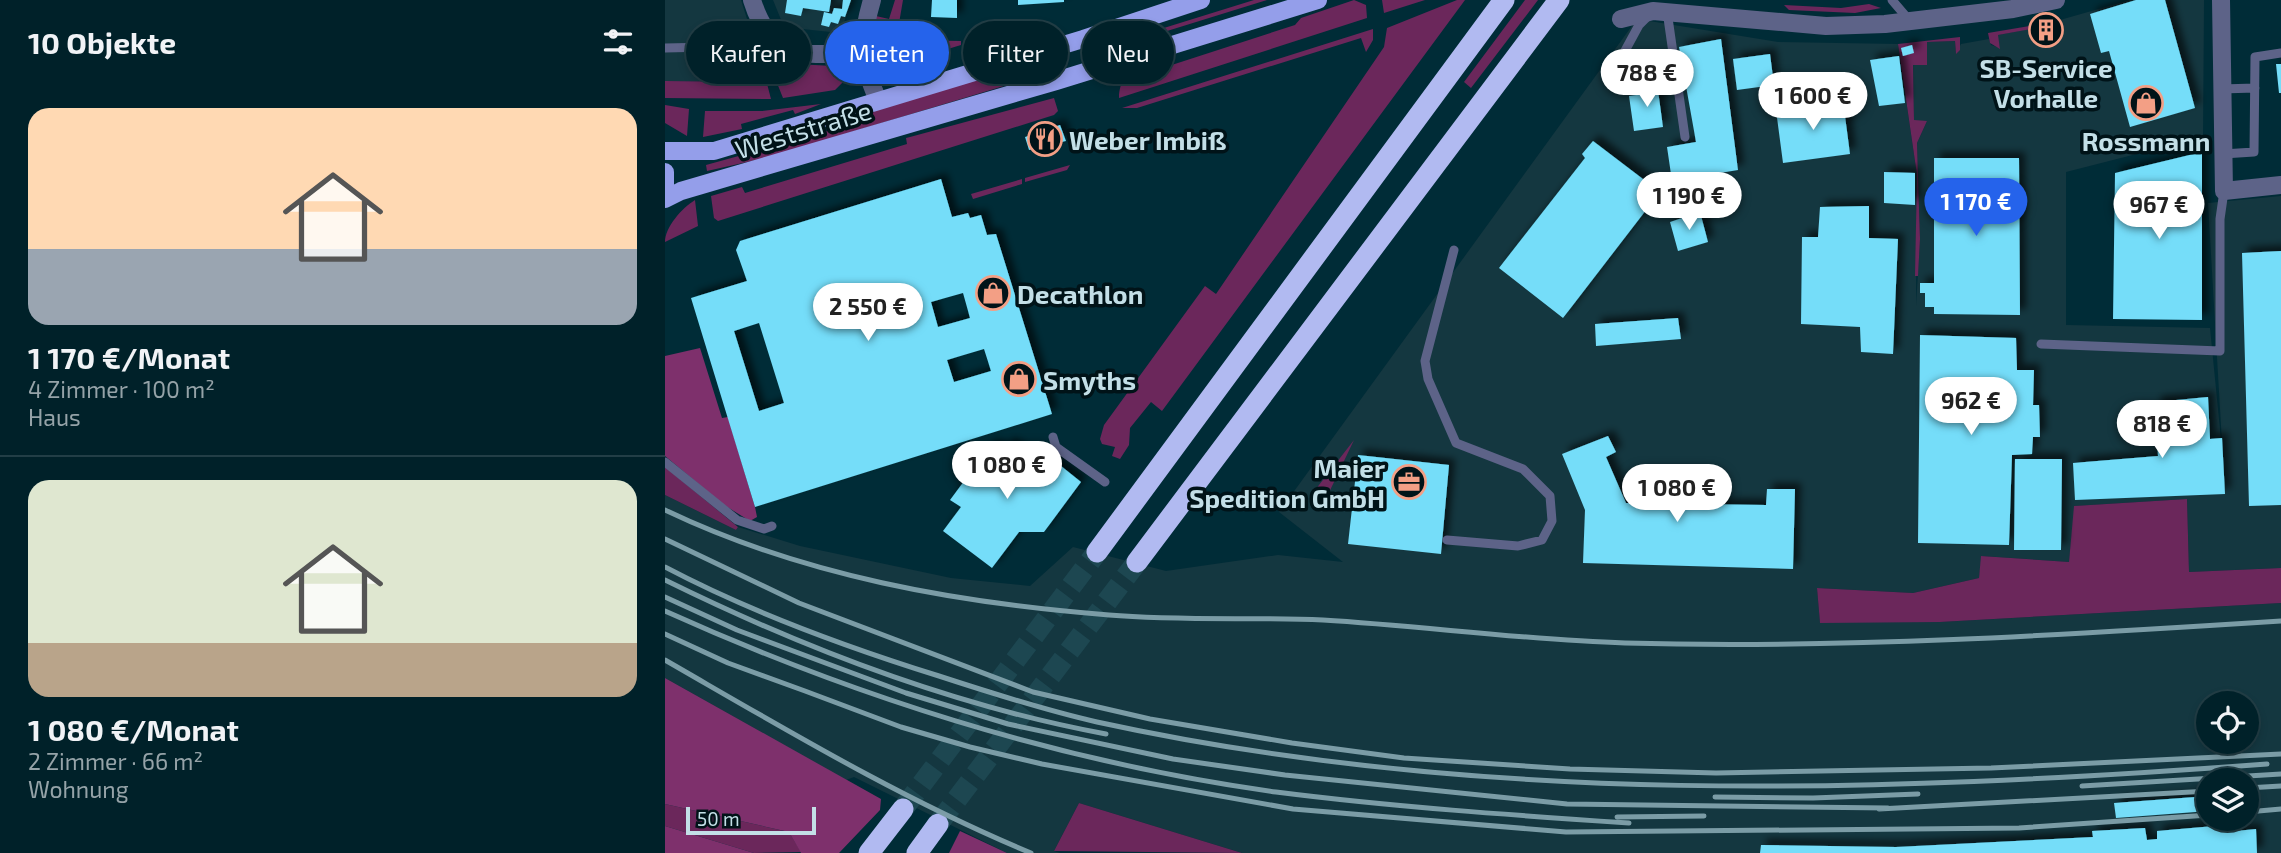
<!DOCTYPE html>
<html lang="de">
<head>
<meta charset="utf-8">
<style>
	:root { --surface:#002129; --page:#0a2931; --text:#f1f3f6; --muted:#95a3a8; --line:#223e46; --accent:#2563eb }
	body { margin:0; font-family:"Exo 2",sans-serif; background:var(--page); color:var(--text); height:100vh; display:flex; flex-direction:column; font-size:26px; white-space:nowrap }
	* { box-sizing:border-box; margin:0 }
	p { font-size:23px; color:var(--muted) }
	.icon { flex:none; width:38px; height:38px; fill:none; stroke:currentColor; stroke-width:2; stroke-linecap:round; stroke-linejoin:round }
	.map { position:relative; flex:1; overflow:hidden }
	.side { display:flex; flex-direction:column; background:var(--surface); width:665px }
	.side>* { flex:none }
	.hud { position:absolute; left:21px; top:21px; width:665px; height:63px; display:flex; gap:14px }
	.controls { position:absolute; left:1531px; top:691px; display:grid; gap:14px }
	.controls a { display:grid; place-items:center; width:63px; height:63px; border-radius:50%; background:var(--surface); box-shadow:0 4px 10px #0003,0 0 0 2px var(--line); font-size:35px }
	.scale { position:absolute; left:21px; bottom:18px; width:130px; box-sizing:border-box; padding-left:7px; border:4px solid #c3dfe7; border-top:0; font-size:19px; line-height:24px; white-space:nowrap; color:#c3dfe7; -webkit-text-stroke:5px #001318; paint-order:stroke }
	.price { position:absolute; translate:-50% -60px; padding:0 16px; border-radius:24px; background:#fff; color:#222; font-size:23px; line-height:46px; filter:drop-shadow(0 2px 4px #0008) }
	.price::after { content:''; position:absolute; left:50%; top:42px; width:21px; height:16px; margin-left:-10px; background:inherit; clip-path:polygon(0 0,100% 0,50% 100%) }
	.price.on { background:var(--accent); color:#fff }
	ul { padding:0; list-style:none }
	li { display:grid; align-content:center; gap:14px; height:371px; padding:0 28px }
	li+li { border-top:2px solid var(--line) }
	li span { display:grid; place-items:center; height:217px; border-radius:21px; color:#555 }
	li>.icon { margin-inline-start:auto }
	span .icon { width:126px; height:126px; fill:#fffc; stroke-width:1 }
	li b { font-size:30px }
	h2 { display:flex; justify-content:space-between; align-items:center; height:84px; padding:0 28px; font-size:30px }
	.tag { padding:0 24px; border-radius:32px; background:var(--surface); box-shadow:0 4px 10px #0003,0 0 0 2px var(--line); font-size:24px; line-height:63px }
	.tag.on { background:var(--accent); color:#fff }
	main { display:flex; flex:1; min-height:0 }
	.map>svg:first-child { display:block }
</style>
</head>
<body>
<main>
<section class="side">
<h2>10 Objekte<svg class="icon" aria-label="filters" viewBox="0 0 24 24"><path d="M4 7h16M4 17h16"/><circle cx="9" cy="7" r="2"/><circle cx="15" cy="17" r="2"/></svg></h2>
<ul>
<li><span style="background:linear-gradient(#ffd9b3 65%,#9aa5b1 0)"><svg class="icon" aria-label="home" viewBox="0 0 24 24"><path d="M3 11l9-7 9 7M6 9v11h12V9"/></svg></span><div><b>1 170 €/Monat</b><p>4 Zimmer · 100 m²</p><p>Haus</p></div></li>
<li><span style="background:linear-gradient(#dfe7d0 75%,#b9a48a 0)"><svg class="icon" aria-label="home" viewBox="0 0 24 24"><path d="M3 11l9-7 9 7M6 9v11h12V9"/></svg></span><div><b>1 080 €/Monat</b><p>2 Zimmer · 66 m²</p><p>Wohnung</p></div></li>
</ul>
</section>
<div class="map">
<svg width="1616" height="853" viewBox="0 0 1616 853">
	<defs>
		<filter id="shadow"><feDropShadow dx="6" dy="-6" stdDeviation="3.5" flood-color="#0009"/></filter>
	</defs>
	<rect width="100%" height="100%" fill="#002c37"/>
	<path fill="#143740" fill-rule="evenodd" d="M0,0H76L100,76L91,82L0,81Z
		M108,0H187L175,33L119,27Z
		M1465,0H1539L1538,137L1401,172V325L1545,328L1558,460L1543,203L1616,196V568L1524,572L1522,499L1410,506L1404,562L1317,556L1314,578L1248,593L1152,588L1155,622H1275L1616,603V853H577L414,803L389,851L395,853H342L189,777L181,780L0,678V495L71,530L73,527L135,546L286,578L365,586L408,547L501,571L613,555L678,562L614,512L972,19L1113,42L1233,44L1252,175L1251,306L1255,239L1252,143L1262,121H1249L1248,65L1262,64V42L1290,41L1291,53L1296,44L1324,39L1326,45L1335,48L1332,35L1387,25L1388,22ZM1544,704H1582V742H1544ZM1544,780H1582V819H1544Z"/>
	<path fill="#6b275b" d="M230,0H238L232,35H209L211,16L224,19Z
		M589,0H602L486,36L460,52L457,41Z
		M689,0L701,5L702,18L454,98C454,81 463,69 479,65L482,73L630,25L636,18Z
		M717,0H760L719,13Z
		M792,0H800L497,411L486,402L465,428L464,445L455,459L447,456L450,447L437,444L435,439L439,425L540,286L551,294L719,47L722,28Z
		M860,0H873L806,88L799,82Z
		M1204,4L1216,8L1190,13L1124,10L1119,5L1176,8Z
		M1388,22V25L1333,35L1335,49L1325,43L1323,33Z
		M708,29V40L701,52L696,38L472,108H457Z
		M1295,37V50L1291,54L1290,41L1262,42V65H1248L1249,120L1262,121L1252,143L1255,239L1253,276H1250L1252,175L1233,44Z
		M209,39H232V54L214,60Z
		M241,40L296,41V45L240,62Z
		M378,60L382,73L104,157L42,171L41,165L157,133L220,107Z
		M112,63L168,66L176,69L179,81L170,90L118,98L106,68Z
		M100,76L106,99L0,98V81L90,82Z
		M389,98L393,111L389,115L53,221L49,218L46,196L77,187L80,193L242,144L241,138L245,137Z
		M156,104L130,114L128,110L76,124L77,129L38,137L40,111H97Z
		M0,105L24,109L22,136L0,123Z
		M405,165L402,170L360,182V178Z
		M357,179V184L308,199L306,194Z
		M30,200L33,226L0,242C0,227 17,208 30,200Z
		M689,440L659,503L648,506L645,500L647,494Z
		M0,467L73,527L71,530L0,495Z
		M1522,499L1524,572L1616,568V603L1275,622L1155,623L1152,588L1248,593L1314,578L1316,556L1404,562L1409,506Z
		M414,803L577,853L389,851Z
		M0,804L124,832L136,852L89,853L0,826Z"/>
	<path fill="#7e306c" d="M35,348L57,418L63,417L90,507L92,517L85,521L59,505L0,456V356Z
		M0,678L216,799L215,810L174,853H136L124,832L0,804Z
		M0,826L89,853H0Z
		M295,831L342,853H284Z"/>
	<path fill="#74ddf9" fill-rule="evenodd" filter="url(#shadow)" d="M122,0H166L164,12L138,8L136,16L120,13Z
		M178,0H186L180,17L176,16L173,24L166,22L164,27L156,25L159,12L167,14L169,8L177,9Z
		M267,0H292V18L266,17Z
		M353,0H399V2L353,5Z
		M1471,0H1500L1530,108L1465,127L1444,51L1436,53L1425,14Z
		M1386,26L1388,39L1378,41L1376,28Z
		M1056,39L1073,170L1007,181L1002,147L1031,142L1014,47Z
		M1247,45L1249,53L1238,56L1236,48Z
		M1105,54L1109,85L1072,90L1068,59Z
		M1234,56L1240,103L1214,106L1205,60Z
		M1611,64H1616V93H1614Z
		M991,76L998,127L969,131L964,96L986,93L983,77Z
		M1178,101L1185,154L1118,163L1111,110Z
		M395,125L401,141L364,150L360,137Z
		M928,141L995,192L898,318L834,268L920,158L917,154Z
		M1537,152V320L1448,319L1450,173Z
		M1269,158H1354L1355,315L1269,314V307H1260V293H1255V283H1269Z
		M1219,172L1250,173V205L1219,203Z
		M276,179L287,217L303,213L305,218L316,215L322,235L331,234L387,414L90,507L26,298L82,281L71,250L75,241ZM298,293L305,318L273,327L266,302ZM94,323L119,403L94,411L69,331ZM319,349L326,371L289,382L282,360Z
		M1204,206V238L1233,239L1228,354L1196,352L1195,327L1136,324L1137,237H1153L1155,207Z
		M1035,212L1043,242L1013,251L1005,222Z
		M1616,251V505L1584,506L1577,253Z
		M1013,318L1016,339L931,346L930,324Z
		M1255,335L1351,338L1352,370H1369L1368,405H1374L1375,437H1368L1367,454L1347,455L1344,545L1253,543Z
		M1543,397L1545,439L1557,438L1560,494L1410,500L1408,463L1493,456L1490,402Z
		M943,436L951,452L941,457L961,503L1101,505L1102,489H1130L1128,569L918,563L920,510L897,454Z
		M344,443L379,467L386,458L416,482L379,532H354L327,568L278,531L296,507L285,500L326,445L339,450Z
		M693,455L784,465L776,554L683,544Z
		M1350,459H1397L1396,550H1349Z
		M1544,796V811L1451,818L1449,803Z
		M1561,825V832L1591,829L1592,853H1095L1096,845L1231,847L1428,837L1427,831L1480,828L1482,840L1492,839V831Z"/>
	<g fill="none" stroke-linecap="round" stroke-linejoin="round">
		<path stroke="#1d4751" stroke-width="21" stroke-dasharray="21 10" stroke-linecap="butt" d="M238,809L432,552
			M273,824L472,562"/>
		<path stroke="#5d6388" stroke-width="9" d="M1227,0L1244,20
			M1002,11L1020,137
			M0,48L90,46L106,40
			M949,71L974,25L983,16
			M1556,89L1590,88
			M1558,154L1589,152L1590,57L1616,53
			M1376,344L1555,351V219L1559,191
			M388,437L391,447L440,482
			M0,462L72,520L99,529L107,526
			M782,540L853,546L877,540L887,521L885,496L858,469L791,443L763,379L760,361L789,250"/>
		<path stroke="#5d6388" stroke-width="18" d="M87,0C107,64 140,54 197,53
			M207,0C195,41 195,60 213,100
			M1556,0L1559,191L1616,185
			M956,19L988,11L1161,26L1220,24L1348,9L1391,0"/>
		<path stroke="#949eea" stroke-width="18" d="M0,151H49L418,39L536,0
			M0,172V186
			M0,199L16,191L391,81L653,0"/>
		<path stroke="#b1baf1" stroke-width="21" d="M432,552L839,0
			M472,562L894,0
			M204,853L238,809
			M252,853L273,824"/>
		<path stroke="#7b9ca6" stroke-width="5" d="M0,510C138,576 292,603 444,615C515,621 587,617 658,620C759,626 859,640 960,643C1179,649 1398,635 1616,621
			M0,539L134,603L368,692L485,719L627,743L739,758L905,769L1051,773L1326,768L1616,754
			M0,567C87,613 181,647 274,676C326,693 379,710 432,722C817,806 1212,793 1602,764
			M0,580C138,648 289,706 441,734
			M0,597L72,630L241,693L343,724L508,759L620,775L902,804L1223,808
			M0,611C193,698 401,763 611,792C729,807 846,815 964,823
			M0,634L63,663L140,691L236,727L305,747L377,764L628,809L901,832L1354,828L1544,815
			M0,660C120,729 238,800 366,853
			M1417,786L1616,774
			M1582,788L1616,786
			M1050,797L1148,798L1253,794
			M1214,809L1544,791
			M1582,812L1616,809
			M952,817L1039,816"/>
	</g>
	<defs>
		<g id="building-ring" transform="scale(1.75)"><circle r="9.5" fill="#001318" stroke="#f39f85" stroke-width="1.5"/><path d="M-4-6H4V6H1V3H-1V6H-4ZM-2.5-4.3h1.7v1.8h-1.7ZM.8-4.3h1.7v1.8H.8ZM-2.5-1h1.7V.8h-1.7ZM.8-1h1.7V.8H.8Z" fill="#f39f85"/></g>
		<g id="shop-ring" transform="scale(1.75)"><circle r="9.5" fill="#001318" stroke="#f39f85" stroke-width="1.5"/><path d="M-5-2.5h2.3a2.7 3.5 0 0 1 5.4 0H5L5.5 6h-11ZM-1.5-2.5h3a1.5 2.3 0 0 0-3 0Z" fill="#f39f85"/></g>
		<g id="restaurant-ring" transform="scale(1.75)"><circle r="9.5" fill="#001318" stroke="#f39f85" stroke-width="1.5"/><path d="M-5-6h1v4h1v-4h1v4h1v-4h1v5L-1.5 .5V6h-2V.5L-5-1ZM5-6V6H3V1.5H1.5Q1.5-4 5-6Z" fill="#f39f85"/></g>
		<g id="office-ring" transform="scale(1.75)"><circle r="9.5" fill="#001318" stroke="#f39f85" stroke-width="1.5"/><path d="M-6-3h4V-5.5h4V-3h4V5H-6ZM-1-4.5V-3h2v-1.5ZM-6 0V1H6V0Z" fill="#f39f85"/></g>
	</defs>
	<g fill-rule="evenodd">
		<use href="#building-ring" x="1381" y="30"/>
		<use href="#shop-ring" x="1481" y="103"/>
		<use href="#restaurant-ring" x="380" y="139"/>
		<use href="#shop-ring" x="328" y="293"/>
		<use href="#shop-ring" x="354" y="379"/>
		<use href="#office-ring" x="744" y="482"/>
	</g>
	<g text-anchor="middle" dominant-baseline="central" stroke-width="7" stroke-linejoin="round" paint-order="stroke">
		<g font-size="26" font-weight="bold" fill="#c3dfe7" stroke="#001318" text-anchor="start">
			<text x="1381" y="67" text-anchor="middle">SB-Service<tspan x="1381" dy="30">Vorhalle</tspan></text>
			<text x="404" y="139">Weber Imbiß</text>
			<text x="1481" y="140" text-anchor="middle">Rossmann</text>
			<text x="352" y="293">Decathlon</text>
			<text x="378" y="379">Smyths</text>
			<text x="720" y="467" text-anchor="end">Maier<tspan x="720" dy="30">Spedition GmbH</tspan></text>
		</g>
		<g font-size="26" fill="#c3dfe7" stroke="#001318">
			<text transform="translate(138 129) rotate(-17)">Weststraße</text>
		</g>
	</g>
</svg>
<div class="controls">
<a><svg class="icon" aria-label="locate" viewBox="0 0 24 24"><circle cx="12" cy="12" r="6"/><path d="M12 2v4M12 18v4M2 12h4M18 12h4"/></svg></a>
<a><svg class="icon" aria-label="layers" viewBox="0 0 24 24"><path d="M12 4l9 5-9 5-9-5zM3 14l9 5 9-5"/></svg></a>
</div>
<div class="scale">50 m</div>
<b class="price" style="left:982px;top:109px">788 €</b>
<b class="price" style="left:1148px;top:132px">1 600 €</b>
<b class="price" style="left:1024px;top:232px">1 190 €</b>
<b class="price on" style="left:1311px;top:238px">1 170 €</b>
<b class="price" style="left:1494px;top:241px">967 €</b>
<b class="price" style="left:203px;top:343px">2 550 €</b>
<b class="price" style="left:1306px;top:437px">962 €</b>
<b class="price" style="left:1497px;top:460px">818 €</b>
<b class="price" style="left:342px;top:501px">1 080 €</b>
<b class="price" style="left:1012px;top:524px">1 080 €</b>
<div class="hud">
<a class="tag">Kaufen</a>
<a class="tag on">Mieten</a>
<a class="tag">Filter</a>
<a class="tag">Neu</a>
</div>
</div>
</main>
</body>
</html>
